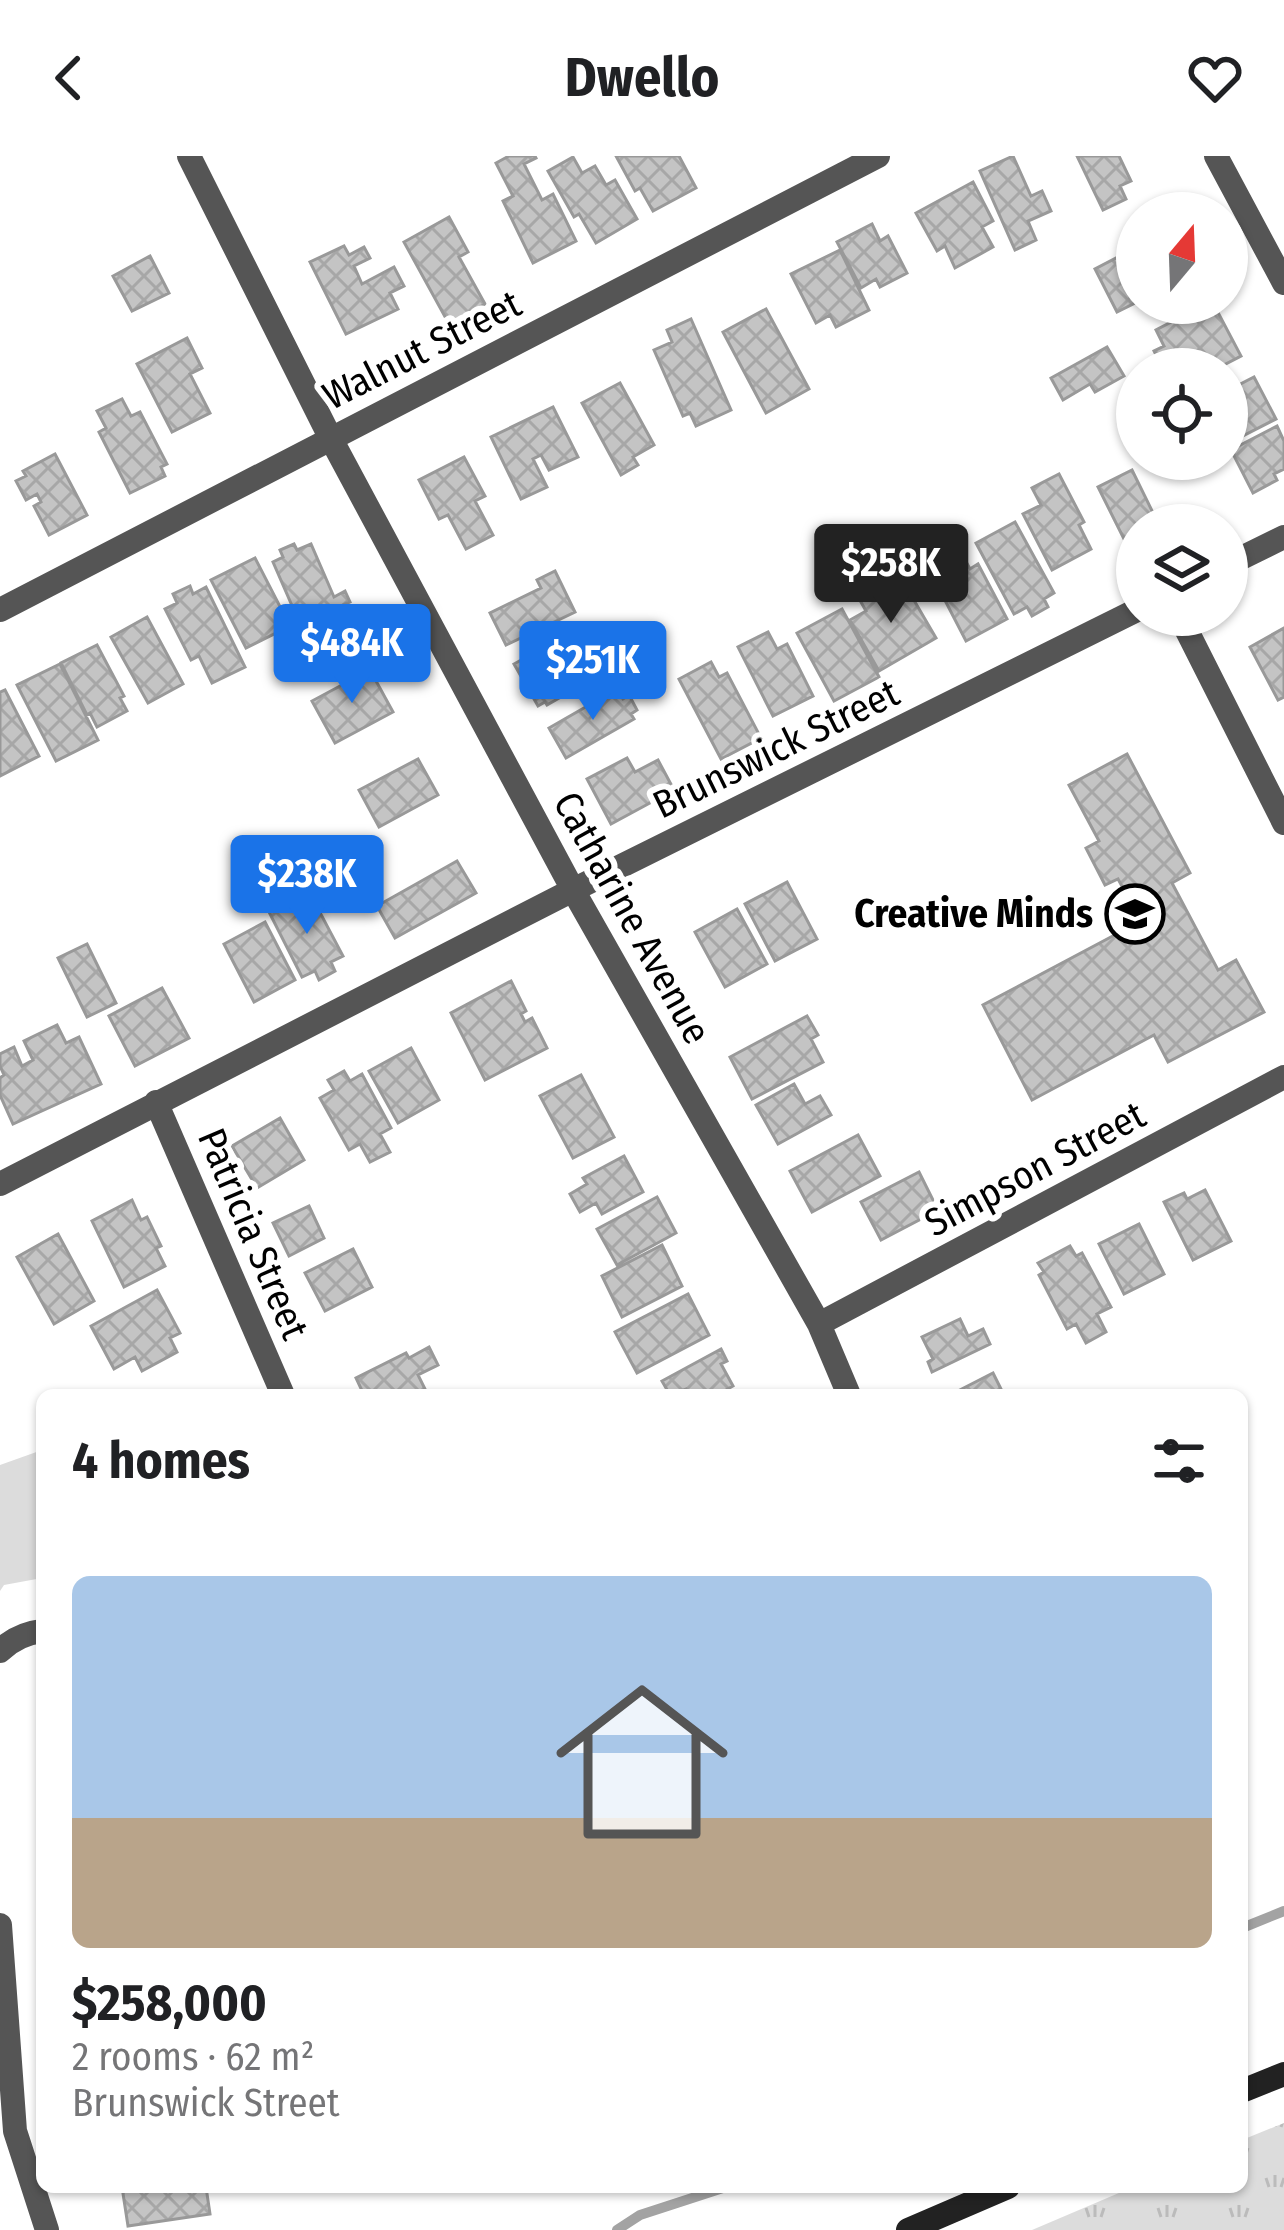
<!DOCTYPE html>
<html lang="en">
<head>
<meta charset="utf-8">
<style>
	:root { --surface:#fff; --page:#f2f2f2; --text:#202124; --muted:#757577; --line:#e0e0e0; --accent:#1a73e8 }
	body { margin:0; font-family:"Fira Sans Condensed",sans-serif; background:var(--page); color:var(--text); height:100vh; display:flex; flex-direction:column; font-size:45px; white-space:nowrap }
	* { box-sizing:border-box; margin:0 }
	p { font-size:39px; color:var(--muted) }
	.icon { flex:none; width:66px; height:66px; fill:none; stroke:currentColor; stroke-width:2; stroke-linecap:round; stroke-linejoin:round }
	.map { position:relative; flex:1; overflow:hidden }
	.details { position:absolute; left:36px; top:1233px; width:1212px; height:804px; display:flex; flex-direction:column; background:var(--surface); border-radius:18px; box-shadow:0 3px 9px #0004 }
	.details>* { flex:none }
	.needle { width:78px; rotate:19deg }
	.fabs { position:absolute; left:1116px; top:36px; display:grid; gap:24px }
	.fabs a { display:grid; place-items:center; width:132px; height:132px; border-radius:50%; background:var(--surface); box-shadow:0 3px 9px #0004; font-size:60px }
	.price { position:absolute; translate:-50% -102px; padding:0 27px; border-radius:12px; background:var(--accent); color:#fff; font-size:39px; line-height:78px; filter:drop-shadow(0 3px 6px #0008) }
	.price::after { content:''; position:absolute; left:50%; top:72px; width:36px; height:27px; margin-left:-18px; background:inherit; clip-path:polygon(0 0,100% 0,50% 100%) }
	.price.active { background:#222; color:#fff }
	ul { padding:0; list-style:none }
	li { display:grid; align-content:center; gap:24px; height:636px; padding:0 36px }
	li+li { border-top:3px solid var(--line) }
	li span { display:grid; place-items:center; height:372px; border-radius:18px; color:#555 }
	li>.icon { margin-inline-start:auto }
	span .icon { width:216px; height:216px; fill:#fffc; stroke-width:1 }
	li b { font-size:51px }
	h2 { display:flex; justify-content:space-between; align-items:center; height:144px; padding:0 36px; font-size:51px }
	header { display:flex; justify-content:space-between; align-items:center; height:156px; padding:0 36px; background:var(--surface); font-size:54px; font-weight:700 }
	.map>svg:first-child { display:block }
</style>
</head>
<body>
<header><svg class="icon" aria-label="back" viewBox="0 0 24 24"><path d="M15 5l-7 7 7 7"/></svg>Dwello<svg class="icon" aria-label="heart" viewBox="0 0 24 24"><path d="M12 20l-8-8c-3-5 5-10 8-4 3-6 11-1 8 4z"/></svg></header>
<div class="map">
<svg width="1284" height="2074" viewBox="0 0 1284 2074">
	<defs>
		<pattern id="grass-tufts" width="24" height="20" patternUnits="userSpaceOnUse" patternTransform="scale(3)"><rect width="24" height="20" fill="#dcdcdc"/><path d="M3 7l-1-3M5 7V3M7 7l1-3M15 17l-1-3M17 17v-4M19 17l1-3" fill="none" stroke="#bbb"/></pattern>
		<pattern id="building-cross-hatch" width="8" height="8" patternUnits="userSpaceOnUse" patternTransform="scale(3)"><rect width="8" height="8" fill="#c4c4c4"/><path d="M0 0l8 8M0 8l8-8" fill="none" stroke="#a7a7a7"/></pattern>
	</defs>
	<rect width="100%" height="100%" fill="#fff"/>
	<path fill="url(#grass-tufts)" d="M1284,1967V2074H1032L1133,2031H1242V1984Z"/>
	<path fill="#dcdcdc" d="M42,1294V1422L4,1429L0,1435V1309Z"/>
	<g fill="none" stroke-linecap="round" stroke-linejoin="round">
		<path stroke="#a3a3a3" stroke-width="10" d="M1242,1772L1284,1755
			M617,2074L640,2059L726,2031"/>
	</g>
	<path fill="url(#building-cross-hatch)" stroke="#999" stroke-width="3" d="M509,0H535L536,2L524,8L542,44L553,38L576,85L533,107L503,45L513,40L496,7Z
		M616,0H679L696,32L653,55L640,32L635,35Z
		M1013,0L1031,40L1042,35L1051,55L1028,65L1036,84L1015,94L980,15Z
		M1077,0H1119L1131,25L1120,30L1126,43L1103,54Z
		M573,1L582,17L595,10L606,29L615,24L637,63L596,87L579,58L574,61L548,15Z
		M973,26L993,65L982,71L993,91L955,112L945,90L937,95L916,57Z
		M449,61L468,96L459,101L485,148L449,168L404,86Z
		M872,68L880,85L888,80L907,117L880,131L876,123L861,132L837,86Z
		M344,90L349,99L364,91L370,102L354,110L362,128L394,111L404,130L390,137L398,153L346,178L310,106Z
		M1137,91V146L1117,156L1095,113Z
		M840,94L869,154L836,171L830,159L816,167L791,118Z
		M150,100L169,137L132,155L113,120Z
		M1208,147H1213L1241,200L1216,213H1163L1154,195L1164,190L1156,174Z
		M766,153L809,233L766,257L723,176Z
		M691,163L731,254L696,270L690,257L683,260L654,194L672,186L667,174Z
		M187,182L202,212L190,218L210,257L172,276L137,208Z
		M1107,191L1124,220L1095,236L1090,228L1063,244L1051,222Z
		M1254,221L1276,263L1227,288V235Z
		M620,227L654,289L633,301L638,309L621,319L582,247Z
		M122,243L131,260L140,256L167,308L161,311L165,320L130,337L99,276L106,272L97,255Z
		M553,251L578,301L549,314L541,299L533,303L547,331L521,343L491,281Z
		M1277,270L1284,285V313L1274,318L1277,324L1253,337L1231,294Z
		M55,298L87,359L49,379L34,350L41,346L37,338L26,344L16,325L26,320L23,315Z
		M464,301L485,340L475,345L493,379L466,393L448,359L439,363L419,324Z
		M1132,314L1159,369H1137V394L1131,397L1098,331Z
		M1059,318L1084,366L1079,369L1091,393L1052,414L1023,358L1041,349L1032,332Z
		M1015,366L1054,437L1044,443L1048,451L1032,460L1027,451L1014,458L976,387Z
		M294,388L297,394L311,388L334,441L345,435L350,446L311,463L308,457L297,461L273,406L283,401L280,394Z
		M962,398L970,413L978,408L1007,463L966,485L937,429L946,425L938,410Z
		M255,402L290,470L246,492L211,424Z
		M555,415L575,456L506,489L490,457L541,432L537,424Z
		M881,425L891,443L908,434L936,482L879,515L850,464L866,455L857,439Z
		M190,430L193,438L206,431L245,511L212,527L199,500L191,504L165,453L177,447L173,438Z
		M842,453L879,521L834,545L797,477Z
		M147,461L183,528L148,547L111,481Z
		M582,470L593,491L600,487L611,505L603,510L606,515L547,549L545,546L538,550L514,508Z
		M1284,472V541L1278,544L1250,491Z
		M768,476L777,493L787,488L813,540L773,560L738,491Z
		M97,489L124,540L120,542L127,555L97,571L90,557L87,559L61,507Z
		M711,506L719,521L727,517L761,582L721,603L679,523Z
		M60,508L98,584L56,605L17,529Z
		M370,514L393,556L335,587L312,545Z
		M617,533L623,543L629,539L637,554L631,558L634,563L566,602L549,572Z
		M5,534L39,600L0,620V536Z
		M1127,598L1190,717L1172,727L1218,814L1236,804L1264,856L1168,906L1154,879L1032,944L983,849L1141,765L1118,723L1105,729L1086,692L1099,685L1069,629Z
		M627,602L635,616L658,604L674,634L611,668L587,623Z
		M418,603L438,639L379,671L359,634Z
		M457,705L476,737L395,782L377,750Z
		M787,726L817,783L775,805L745,748Z
		M304,739L310,750L315,747L343,800L331,806L335,815L319,824L315,815L302,821L269,756Z
		M737,753L767,808L725,831L695,776Z
		M265,766L295,824L254,846L224,788Z
		M87,788L116,847L87,861L58,802Z
		M511,825L526,855L521,858L525,866L532,862L547,892L485,924L451,857Z
		M162,832L189,882L135,910L109,860Z
		M807,860L818,879L811,883L823,906L752,943L730,901Z
		M57,869L66,887L79,881L101,928L13,968L0,939V922L4,919L0,910V898L14,891L22,910L33,904L24,885Z
		M411,892L439,944L398,967L369,915Z
		M344,915L350,925L362,918L391,972L380,978L390,996L370,1006L360,988L349,994L320,942L334,934L328,924Z
		M581,919L614,981L573,1002L540,940Z
		M794,928L805,948L820,940L831,959L778,988L756,949Z
		M280,962L304,1004L257,1032L232,990Z
		M858,979L880,1020L812,1056L790,1015Z
		M624,1000L643,1036L602,1058L596,1047L580,1056L570,1038L587,1028L583,1022Z
		M919,1016L938,1054L881,1084L861,1046Z
		M1205,1034L1231,1085L1193,1104L1164,1046L1184,1037L1187,1043Z
		M657,1041L676,1077L617,1109L597,1073Z
		M132,1044L141,1064L147,1061L161,1090L156,1092L165,1110L124,1131L92,1065Z
		M309,1050L324,1082L289,1100L273,1067Z
		M1139,1068L1164,1118L1124,1138L1099,1088Z
		M58,1078L94,1145L54,1168L17,1101Z
		M662,1089L682,1130L622,1161L602,1120Z
		M1070,1090L1076,1100L1082,1097L1111,1151L1097,1158L1106,1176L1086,1187L1076,1168L1067,1173L1039,1119L1044,1116L1038,1107Z
		M353,1093L372,1131L325,1155L305,1117Z
		M157,1134L180,1177L170,1182L177,1196L142,1215L135,1201L114,1213L91,1170Z
		M688,1138L709,1179L637,1217L615,1176Z
		M960,1163L968,1180L983,1173L990,1188L932,1216L928,1206L933,1203L922,1181Z
		M429,1191L438,1209L418,1219L427,1237L364,1239L356,1222L406,1197L409,1202Z
		M721,1193L727,1205L721,1208L733,1230L717,1239H690L686,1233L670,1239L662,1225Z
		M993,1217L1004,1239H950Z
		M122,2031H206L210,2058L128,2070Z"/>
	<g fill="none" stroke-linecap="round" stroke-linejoin="round">
		<path stroke="#555" stroke-width="24" d="M189,0L330,281L573,734L819,1168L849,1239
			M1216,0L1284,127
			M1227,409L1284,381
			M0,454L878,0
			M1179,459L1284,667
			M156,946L283,1239
			M0,1028L573,734L1137,454
			M819,1168L1284,921
			M0,1495C11,1484 26,1477 42,1475
			M0,1769L15,1975L47,2074"/>
		<path stroke="#222" stroke-width="24" d="M1242,1935L1284,1918
			M908,2074L1008,2031"/>
	</g>
	<defs>
		<g id="school-ring" transform="scale(3)"><circle r="9.5" fill="#fff" stroke="#000" stroke-width="1.5"/><path d="M0-5L7-2L0 1L-7-2ZM-4 1L0 2.5L4 1V4Q0 6-4 4Z" fill="#000"/></g>
	</defs>
	<g fill-rule="evenodd">
		<use href="#school-ring" x="1135" y="758"/>
	</g>
	<g text-anchor="middle" dominant-baseline="central" stroke-width="12" stroke-linejoin="round" paint-order="stroke">
		<g font-size="39" fill="#000" stroke="#fff">
			<text transform="translate(422 194) rotate(-27)">Walnut Street</text>
			<text transform="translate(776 593) rotate(-26)">Brunswick Street</text>
			<text transform="translate(632 762) rotate(61)">Catharine Avenue</text>
			<text transform="translate(1035 1013) rotate(-28)">Simpson Street</text>
			<text transform="translate(253 1078) rotate(67)">Patricia Street</text>
		</g>
		<g font-size="39" font-weight="bold" fill="#000" stroke="#fff" text-anchor="end">
			<text x="1093" y="758">Creative Minds</text>
		</g>
	</g>
</svg>
<div class="fabs">
<a><svg class="needle" viewBox="-14 -14 28 28"><path d="M0-13l5 13h-10z" fill="#e53935"/><path d="M0 13l5-13h-10z" fill="#757577"/></svg></a>
<a><svg class="icon" aria-label="locate" viewBox="0 0 24 24"><circle cx="12" cy="12" r="6"/><path d="M12 2v4M12 18v4M2 12h4M18 12h4"/></svg></a>
<a><svg class="icon" aria-label="layers" viewBox="0 0 24 24"><path d="M12 4l9 5-9 5-9-5zM3 14l9 5 9-5"/></svg></a>
</div>
<b class="price active" style="left:891px;top:470px">$258K</b>
<b class="price" style="left:352px;top:550px">$484K</b>
<b class="price" style="left:593px;top:567px">$251K</b>
<b class="price" style="left:307px;top:781px">$238K</b>
<section class="details">
<h2>4 homes<svg class="icon" aria-label="filters" viewBox="0 0 24 24"><path d="M4 7h16M4 17h16"/><circle cx="9" cy="7" r="2"/><circle cx="15" cy="17" r="2"/></svg></h2>
<ul>
<li><span style="background:linear-gradient(#a9c7e8 65%,#b9a48a 0)"><svg class="icon" aria-label="home" viewBox="0 0 24 24"><path d="M3 11l9-7 9 7M6 9v11h12V9"/></svg></span><div><b>$258,000</b><p>2 rooms · 62 m²</p><p>Brunswick Street</p></div></li>
</ul>
</section>
</div>
</body>
</html>
